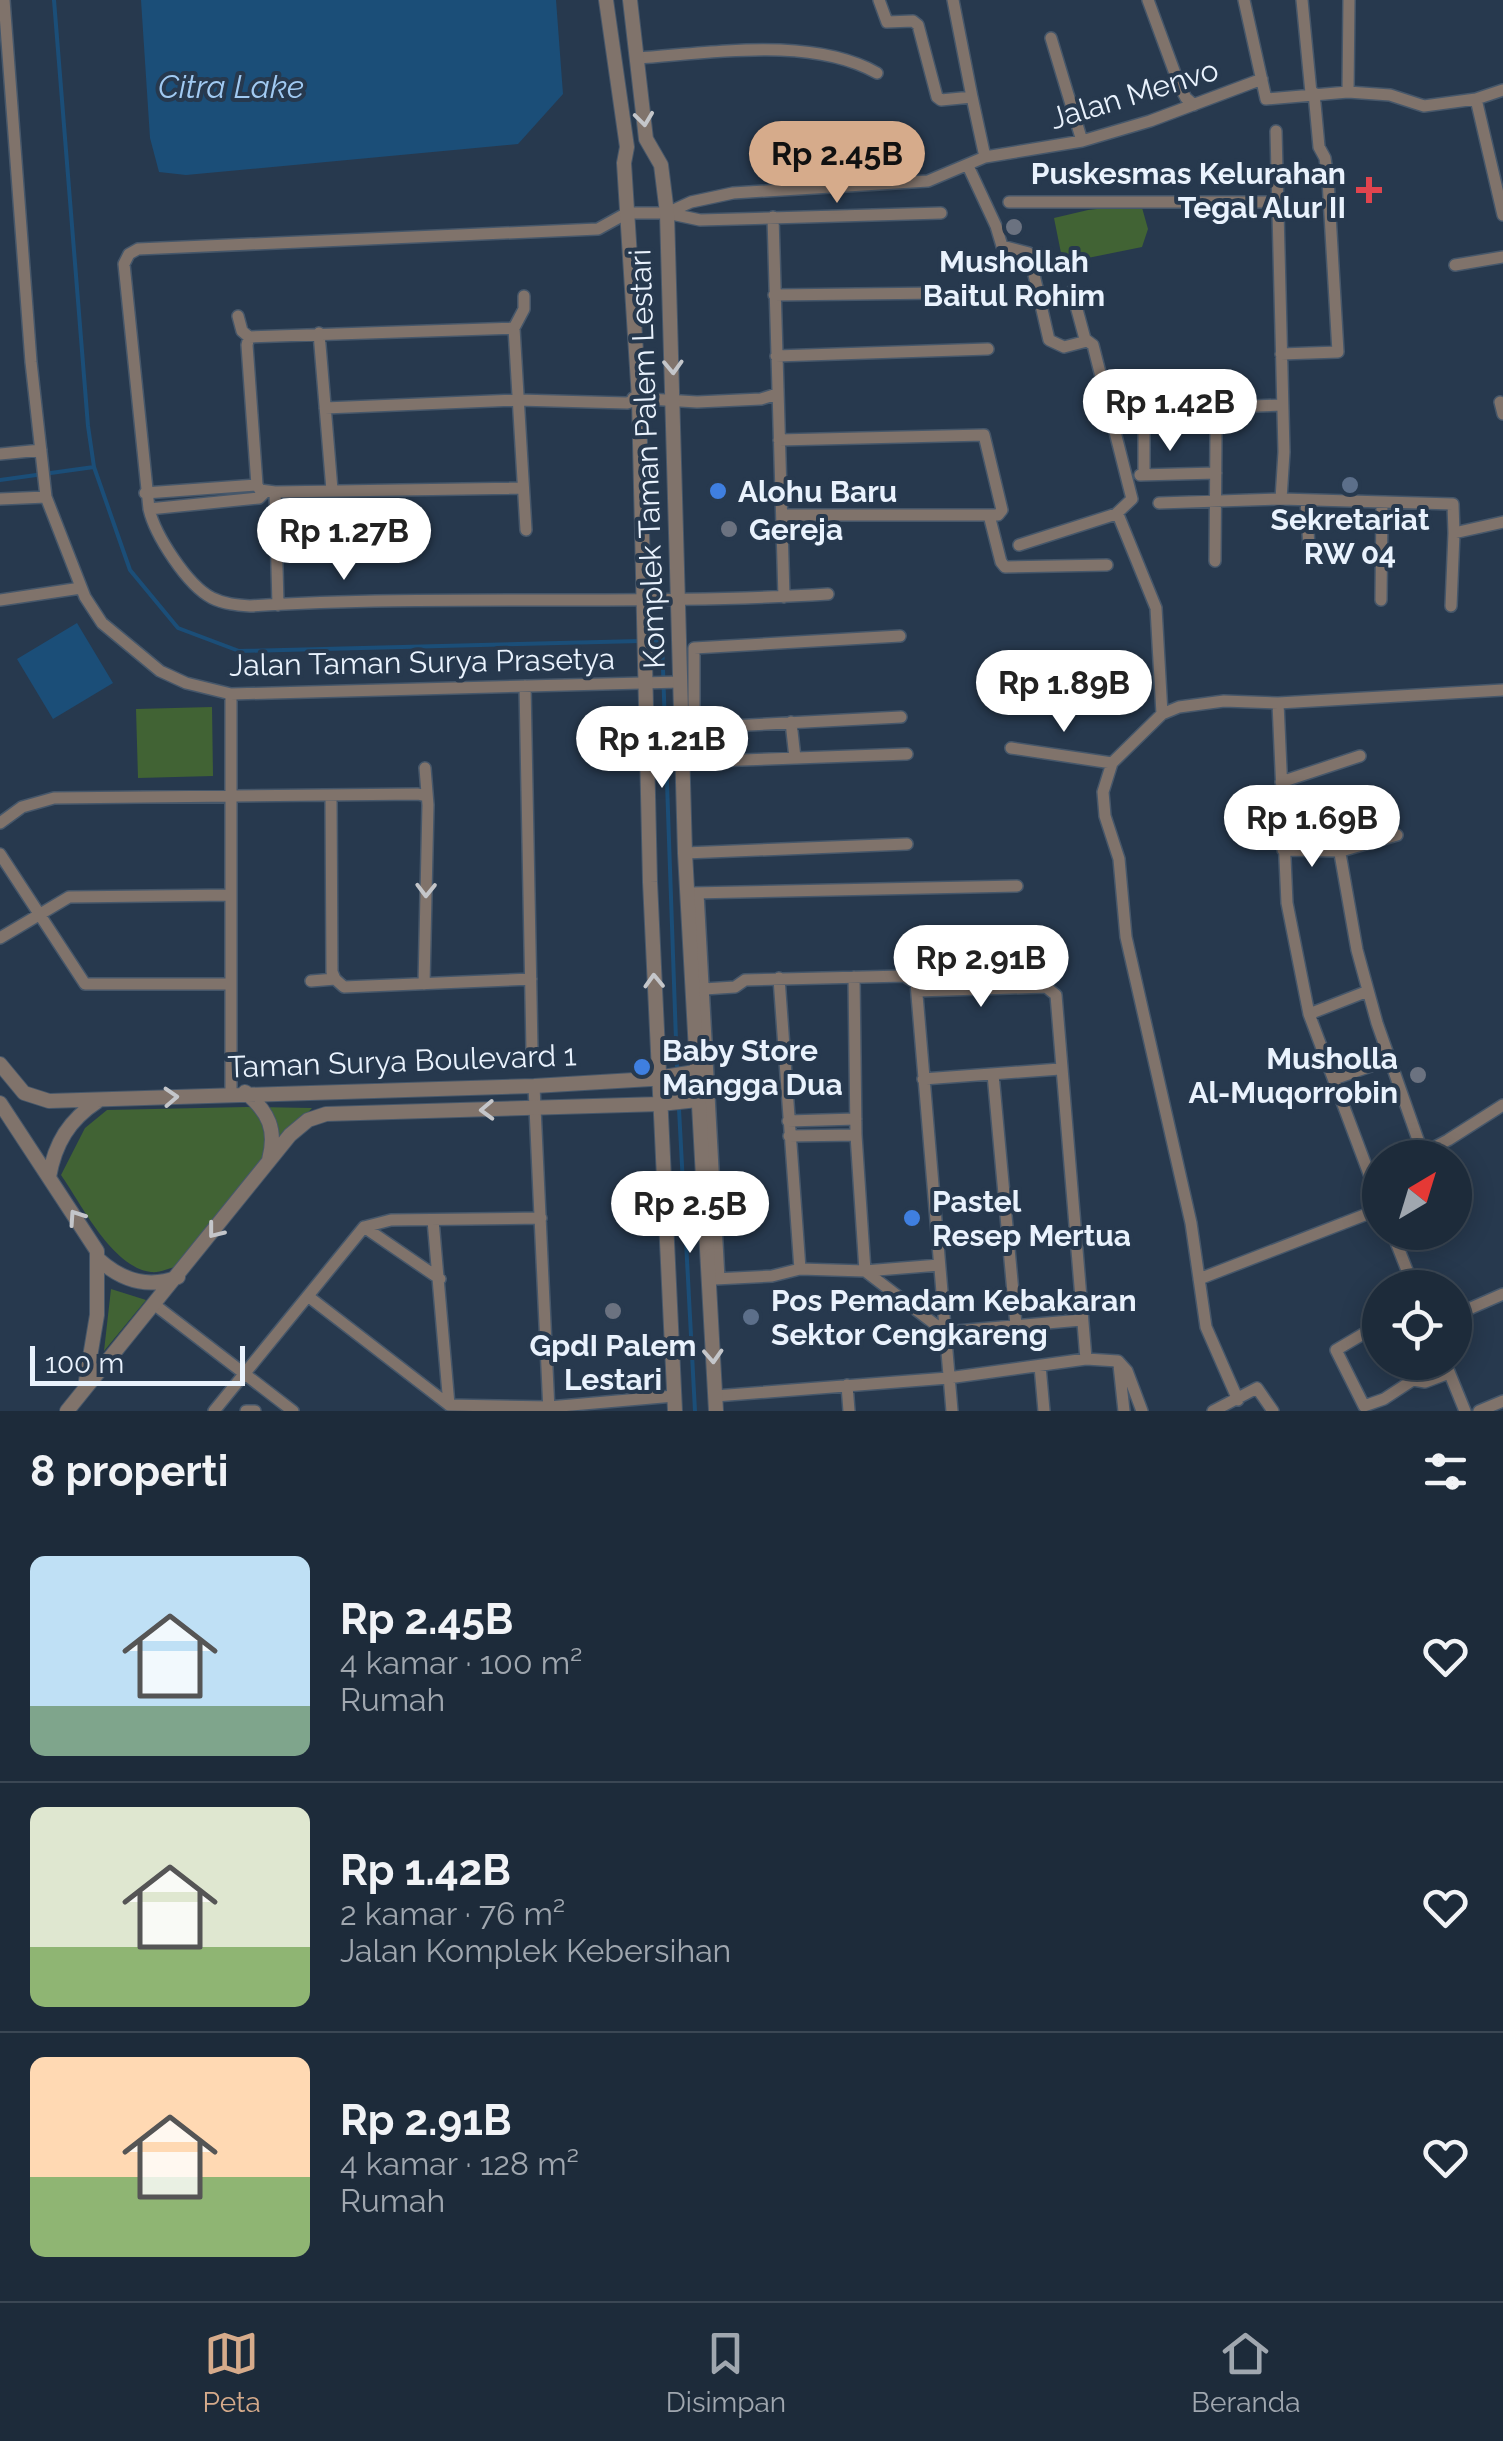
<!DOCTYPE html>
<html lang="id">
<head>
<meta charset="utf-8">
<style>
	:root { --surface:#1d2b3a; --page:#2a3745; --text:#f1f3f6; --muted:#a0a7af; --line:#3b4754; --accent:#d6ab8b }
	body { margin:0; font-family:Raleway,sans-serif; background:var(--page); color:var(--text); height:100vh; display:flex; flex-direction:column; font-size:38px; white-space:nowrap }
	* { box-sizing:border-box; margin:0 }
	p { font-size:32px; color:var(--muted) }
	.icon { flex:none; width:55px; height:55px; fill:none; stroke:currentColor; stroke-width:2; stroke-linecap:round; stroke-linejoin:round }
	.map { position:relative; height:1411px; overflow:hidden }
	.panel { display:flex; flex-direction:column; background:var(--surface); flex:1 }
	.panel>* { flex:none }
	.needle { width:65px; rotate:38deg }
	.controls { position:absolute; left:1362px; top:1140px; display:grid; gap:20px }
	.controls a { display:grid; place-items:center; width:110px; height:110px; border-radius:50%; background:var(--surface); box-shadow:0 5px 25px #0003,0 0 0 2px var(--line); font-size:50px }
	.scale { position:absolute; left:30px; bottom:25px; width:215px; box-sizing:border-box; padding-left:10px; border:5px solid #e9f2fd; border-top:0; font-size:28px; line-height:35px; white-space:nowrap; color:#e9f2fd; -webkit-text-stroke:8px #27394e; paint-order:stroke }
	.price { position:absolute; translate:-50% -85px; padding:0 22px; border-radius:35px; background:#fff; color:#222; font-size:32px; line-height:65px; filter:drop-shadow(0 2px 5px #0008) }
	.price::after { content:''; position:absolute; left:50%; top:60px; width:30px; height:22px; margin-left:-15px; background:inherit; clip-path:polygon(0 0,100% 0,50% 100%) }
	.price.current { background:var(--accent); color:#111 }
	ul { padding:0; list-style:none }
	li { display:flex; align-items:center; gap:30px; height:250px; padding:0 30px }
	li+li { border-top:2px solid var(--line) }
	li span { display:grid; place-items:center; flex:none; width:280px; height:200px; border-radius:15px; color:#555 }
	li>.icon { margin-inline-start:auto }
	span .icon { width:120px; height:120px; fill:#fffc; stroke-width:1 }
	li b { font-size:42px }
	h2 { display:flex; justify-content:space-between; align-items:center; height:120px; padding:0 30px; font-size:42px }
	.dock { display:flex; justify-content:space-around; align-items:center; height:140px; border-top:2px solid var(--line); background:var(--surface); font-size:28px; color:var(--muted) }
	.dock a { display:grid; justify-items:center; gap:5px }
	.dock .current { color:var(--accent) }
	.map>svg:first-child { display:block }
</style>
</head>
<body>
<div class="map">
<svg width="1503" height="1411" viewBox="0 0 1503 1411">
	<rect width="100%" height="100%" fill="#27394e"/>
	<path fill="#416334" d="M1141,204L1148,229L1142,247L1063,263L1054,218L1088,210Z
		M212,707L213,776L138,778L136,709Z
		M247,1107L312,1108L175,1267C167,1269 159,1273 151,1272C112,1267 82,1205 61,1175L85,1128L107,1110Z
		M111,1289L146,1300L104,1351Z"/>
	<path fill="#1b4e78" d="M141,0H556L563,94L518,144L186,175L159,172L150,138Z
		M77,623L113,683L53,719L17,659Z"/>
	<g fill="none" stroke-linecap="round" stroke-linejoin="round">
		<path stroke="#1b4e78" stroke-width="4" d="M54,0L88,426L94,467L130,570L178,628L239,651L641,641
			M0,480L94,467
			M650,641L662,640L677,1069
			M678,1079L679,1099
			M679,1109L695,1411"/>
		<g stroke="#46576a" stroke-width="14">
			<path id="minor" d="M4,0L31,362L46,497L85,597L102,623L160,671L186,683L231,694L680,682
				M879,0L887,22L913,21L918,25L937,97L941,100L972,97L985,157
				M953,0L972,97
				M1148,0L1180,87L1186,98L1194,105
				M1244,0L1266,99L1348,92L1390,95L1424,106L1476,99L1503,90
				M1302,0L1311,93
				M1051,38L1082,141
				M637,58C711,53 811,36 877,73
				M1348,92L1349,0
				M1476,99L1503,215
				M968,166L996,226L1002,246L1029,253L1049,340L1064,347L1087,341
				M1009,202H1278
				M667,213L691,202L733,193L928,181L985,157L1082,141L1150,121L1262,79
				M773,217L784,597
				M1455,265L1503,257
				M1072,291L1085,339L1093,345L1132,499L1116,514
				M774,295L940,293
				M524,296V309L514,328L526,530
				M238,316L242,331L249,337L247,345L257,485L260,490L275,492L523,488
				M319,333L332,490
				M249,337L514,328
				M1281,354L1338,352L1328,180L1325,158L1319,147L1314,93
				M776,356L988,349
				M633,398L697,402L761,399L777,394
				M1500,402L1503,414
				M325,408L518,400L627,403L639,399
				M779,440L984,435L1002,510L998,515H783
				M0,454L41,450
				M1140,475L1216,473
				M1144,475V420L1148,410L1282,405
				M275,492L278,605
				M145,493L257,485
				M0,499L46,497
				M1281,499L1453,504L1454,533
				M1306,500L1309,547
				M1159,503L1281,499L1284,452L1276,131
				M149,509L259,498L265,492
				M989,515L1001,562L1005,567L1107,565
				M1019,545L1116,514L1119,517L1156,608L1162,714
				M1215,561L1216,434
				M828,594C636,606 442,594 250,606C237,605 224,604 212,598C187,585 155,535 149,509L124,264L129,254L138,249L598,229L627,213H667L700,220L941,213
				M0,600L81,588
				M1381,600L1382,502
				M1451,606L1454,533L1503,522
				M525,686L532,1050
				M1278,703L1287,903L1309,1014L1380,1203
				M791,722L795,758
				M691,728L901,717
				M694,728V648L900,636
				M1011,748L1112,763
				M684,762L907,754
				M1281,782L1360,756
				M331,796L332,972L335,979
				M0,823L22,807L54,798L418,794L426,796
				M1335,825L1357,950L1377,1023L1423,1154
				M1283,850L1341,851L1397,835
				M685,853L907,844
				M0,854L85,984H230
				M691,893L1017,886
				M698,893L719,1279
				M0,938L69,897L230,895
				M854,977L856,1135L865,1271L945,1332L1081,1320
				M779,978L800,1269
				M335,979L344,987L531,979
				M311,981L335,979
				M424,984L428,805L425,768
				M704,989L735,987L745,980L904,976L916,983L952,1411
				M917,991L1046,987L1056,995L1086,1359
				M1309,1014L1368,991
				M993,1074L1016,1325
				M923,1079L1060,1069
				M1334,1079L1371,1066
				M534,1086L549,1411
				M231,1093V694
				M788,1121L856,1119
				M789,1136L856,1135
				M1414,1158L1448,1140L1503,1105
				M433,1220L449,1405
				M364,1227L440,1279
				M1392,1232L1414,1288
				M715,1279L772,1276L800,1269L865,1271L939,1265
				M1199,1279L1380,1209
				M309,1297L449,1405L549,1407L674,1396
				M155,1305L293,1411
				M1455,1315L1503,1294
				M1380,1324L1336,1350L1364,1406L1384,1399L1413,1380L1425,1382L1449,1373
				M1118,1361L1127,1371L1142,1411
				M1445,1362L1465,1411
				M1119,1365L1124,1411
				M1040,1366L1044,1411
				M847,1385L849,1411
				M715,1396L948,1378L1086,1359L1118,1361
				M1238,1400L1206,1327L1191,1223L1126,937L1119,859L1105,816L1103,792L1112,763L1162,714L1179,707L1224,701L1278,703L1503,690
				M214,1411L364,1227L391,1220L541,1218
				M246,1411H255
				M1213,1411L1257,1388L1273,1411
				M1479,1411L1503,1401"/>
		</g>
		<g stroke="#46576a" stroke-width="16">
			<path id="tertiary" d="M606,0L627,147L624,163L639,399L650,882L675,1411
				M630,0L646,139L661,165L667,213L685,853L716,1411
				M0,1064L24,1093L49,1101L534,1086L651,1079L695,1072
				M245,1092C269,1112 277,1130 269,1160
				M0,1103L97,1251V1315L85,1387
				M49,1177C55,1143 69,1120 98,1101
				M98,1259C121,1280 148,1289 178,1277
				M67,1411L290,1135L308,1120L326,1114L661,1104L697,1100"/>
		</g>
		<use href="#minor" stroke="#80736b" stroke-width="11"/>
		<use href="#tertiary" stroke="#80736b" stroke-width="14"/>
	</g>
	<defs><path id="oneway-chevron" d="M-2-3.5L2.5 0L-2 3.5" fill="none" stroke-width="1.6" stroke-linecap="round" stroke-linejoin="round" transform="scale(2.5)"/></defs>
	<g stroke="#c4c6ca">
		<use href="#oneway-chevron" transform="translate(644 119) rotate(83)"/>
		<use href="#oneway-chevron" transform="translate(673 367) rotate(88)"/>
		<use href="#oneway-chevron" transform="translate(426 890) rotate(91)"/>
		<use href="#oneway-chevron" transform="translate(654 981) rotate(-92)"/>
		<use href="#oneway-chevron" transform="translate(171 1097) rotate(-3)"/>
		<use href="#oneway-chevron" transform="translate(487 1110) rotate(178)"/>
		<use href="#oneway-chevron" transform="translate(76 1217) rotate(-124)"/>
		<use href="#oneway-chevron" transform="translate(215 1231) rotate(128)"/>
		<use href="#oneway-chevron" transform="translate(713 1356) rotate(87)"/>
	</g>
	<path fill="#e0444e" stroke="#27394e" stroke-width="4" d="M1364 175h10v10h10v10h-10v10h-10v-10h-10v-10h10z"/>
	<g fill="#6b7280" stroke="#27394e" stroke-width="4">
		<circle cx="1014" cy="227" r="10"/>
		<circle cx="729" cy="529" r="10"/>
		<circle cx="1418" cy="1075" r="10"/>
		<circle cx="613" cy="1311" r="10"/>
	</g>
	<g fill="#5c6f8a" stroke="#27394e" stroke-width="4">
		<circle cx="1350" cy="485" r="10"/>
		<circle cx="751" cy="1317" r="10"/>
	</g>
	<g fill="#3f7fe0" stroke="#27394e" stroke-width="4">
		<circle cx="718" cy="491" r="10"/>
		<circle cx="642" cy="1067" r="10"/>
		<circle cx="912" cy="1218" r="10"/>
	</g>
	<g text-anchor="middle" dominant-baseline="central" stroke-width="8" stroke-linejoin="round" paint-order="stroke">
		<g font-size="30" fill="#e9f2fd" stroke="#27394e">
			<text transform="translate(1134 94) rotate(-17)">Jalan Menvo</text>
			<text transform="translate(647 459) rotate(-92)">Komplek Taman Palem Lestari</text>
			<text transform="translate(422 662) rotate(-1)">Jalan Taman Surya Prasetya</text>
			<text transform="translate(402 1061) rotate(-2)">Taman Surya Boulevard 1</text>
		</g>
		<g font-size="30" font-weight="bold" fill="#e9f2fd" stroke="#27394e" text-anchor="start">
			<text x="1346" y="173" text-anchor="end">Puskesmas Kelurahan<tspan x="1346" dy="34">Tegal Alur II</tspan></text>
			<text x="1014" y="261" text-anchor="middle">Mushollah<tspan x="1014" dy="34">Baitul Rohim</tspan></text>
			<text x="738" y="491">Alohu Baru</text>
			<text x="1350" y="519" text-anchor="middle">Sekretariat<tspan x="1350" dy="34">RW 04</tspan></text>
			<text x="749" y="529">Gereja</text>
			<text x="662" y="1050">Baby Store<tspan x="662" dy="34">Mangga Dua</tspan></text>
			<text x="1398" y="1058" text-anchor="end">Musholla<tspan x="1398" dy="34">Al-Muqorrobin</tspan></text>
			<text x="932" y="1201">Pastel<tspan x="932" dy="34">Resep Mertua</tspan></text>
			<text x="771" y="1300">Pos Pemadam Kebakaran<tspan x="771" dy="34">Sektor Cengkareng</tspan></text>
			<text x="613" y="1345" text-anchor="middle">GpdI Palem<tspan x="613" dy="34">Lestari</tspan></text>
		</g>
		<g font-size="32" font-style="italic" fill="#a1caf2" stroke="#27394e">
			<text x="231" y="86">Citra Lake</text>
		</g>
	</g>
</svg>
<div class="controls">
<a><svg class="needle" viewBox="-14 -14 28 28"><path d="M0-13l5 13h-10z" fill="#e53935"/><path d="M0 13l5-13h-10z" fill="#a0a7af"/></svg></a>
<a><svg class="icon" aria-label="locate" viewBox="0 0 24 24"><circle cx="12" cy="12" r="6"/><path d="M12 2v4M12 18v4M2 12h4M18 12h4"/></svg></a>
</div>
<div class="scale">100 m</div>
<b class="price current" style="left:837px;top:206px">Rp 2.45B</b>
<b class="price" style="left:1170px;top:454px">Rp 1.42B</b>
<b class="price" style="left:344px;top:583px">Rp 1.27B</b>
<b class="price" style="left:1064px;top:735px">Rp 1.89B</b>
<b class="price" style="left:662px;top:791px">Rp 1.21B</b>
<b class="price" style="left:1312px;top:870px">Rp 1.69B</b>
<b class="price" style="left:981px;top:1010px">Rp 2.91B</b>
<b class="price" style="left:690px;top:1256px">Rp 2.5B</b>
</div>
<section class="panel">
<h2>8 properti<svg class="icon" aria-label="filters" viewBox="0 0 24 24"><path d="M4 7h16M4 17h16"/><circle cx="9" cy="7" r="2"/><circle cx="15" cy="17" r="2"/></svg></h2>
<ul>
<li><span style="background:linear-gradient(#bfe0f5 75%,#7fa58c 0)"><svg class="icon" aria-label="home" viewBox="0 0 24 24"><path d="M3 11l9-7 9 7M6 9v11h12V9"/></svg></span><div><b>Rp 2.45B</b><p>4 kamar · 100 m²</p><p>Rumah</p></div><svg class="icon" aria-label="heart" viewBox="0 0 24 24"><path d="M12 20l-8-8c-3-5 5-10 8-4 3-6 11-1 8 4z"/></svg></li>
<li><span style="background:linear-gradient(#dfe7d0 70%,#8fb573 0)"><svg class="icon" aria-label="home" viewBox="0 0 24 24"><path d="M3 11l9-7 9 7M6 9v11h12V9"/></svg></span><div><b>Rp 1.42B</b><p>2 kamar · 76 m²</p><p>Jalan Komplek Kebersihan</p></div><svg class="icon" aria-label="heart" viewBox="0 0 24 24"><path d="M12 20l-8-8c-3-5 5-10 8-4 3-6 11-1 8 4z"/></svg></li>
<li><span style="background:linear-gradient(#ffd9b3 60%,#8fb573 0)"><svg class="icon" aria-label="home" viewBox="0 0 24 24"><path d="M3 11l9-7 9 7M6 9v11h12V9"/></svg></span><div><b>Rp 2.91B</b><p>4 kamar · 128 m²</p><p>Rumah</p></div><svg class="icon" aria-label="heart" viewBox="0 0 24 24"><path d="M12 20l-8-8c-3-5 5-10 8-4 3-6 11-1 8 4z"/></svg></li>
</ul>
</section>
<nav class="dock">
<a class="current"><svg class="icon" aria-label="map" viewBox="0 0 24 24"><path d="M3 6l6-2 6 2 6-2v14l-6 2-6-2-6 2zM9 4v14M15 6v14"/></svg>Peta</a>
<a><svg class="icon" aria-label="saved" viewBox="0 0 24 24"><path d="M7 4h10v16l-5-4-5 4z"/></svg>Disimpan</a>
<a><svg class="icon" aria-label="home" viewBox="0 0 24 24"><path d="M3 11l9-7 9 7M6 9v11h12V9"/></svg>Beranda</a>
</nav>
</body>
</html>
